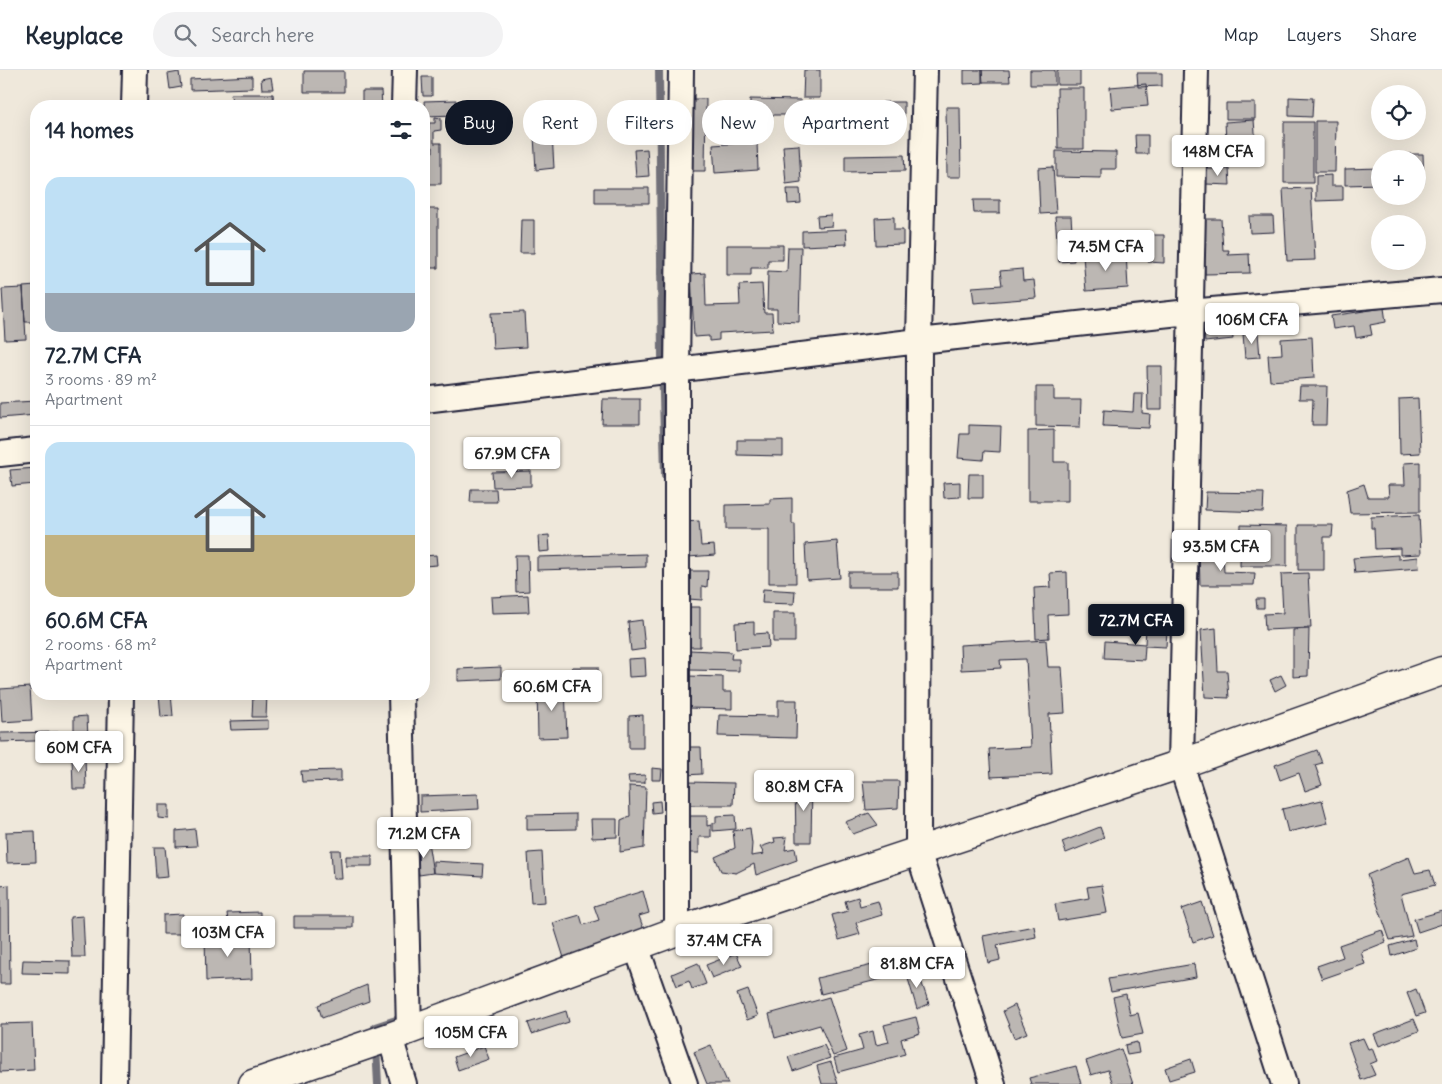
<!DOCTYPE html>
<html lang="en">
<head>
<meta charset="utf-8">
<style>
	:root { --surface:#fff; --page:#f2f2f3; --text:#1f2937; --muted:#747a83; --line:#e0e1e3; --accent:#111827 }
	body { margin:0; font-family:Delius,sans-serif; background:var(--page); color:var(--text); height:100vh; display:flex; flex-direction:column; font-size:19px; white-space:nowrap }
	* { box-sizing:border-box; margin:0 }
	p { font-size:16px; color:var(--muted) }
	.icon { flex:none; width:28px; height:28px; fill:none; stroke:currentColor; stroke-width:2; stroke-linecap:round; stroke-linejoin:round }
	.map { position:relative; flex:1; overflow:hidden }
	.side { position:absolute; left:30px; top:30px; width:400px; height:600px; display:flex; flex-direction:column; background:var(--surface); border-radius:20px; box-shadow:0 5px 20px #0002 }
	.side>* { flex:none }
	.top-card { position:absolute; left:445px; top:30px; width:475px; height:45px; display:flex; gap:10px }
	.fabs { position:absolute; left:1371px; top:15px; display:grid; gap:10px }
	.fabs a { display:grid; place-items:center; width:55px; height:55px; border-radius:50%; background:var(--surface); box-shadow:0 5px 20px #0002; font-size:25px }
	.price { position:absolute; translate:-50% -42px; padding:0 11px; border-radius:5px; background:#fff; color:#222; font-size:16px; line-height:32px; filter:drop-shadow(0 1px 2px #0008) }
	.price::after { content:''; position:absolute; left:50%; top:30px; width:15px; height:11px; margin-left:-8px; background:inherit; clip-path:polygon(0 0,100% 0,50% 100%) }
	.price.active { background:var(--accent); color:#fff }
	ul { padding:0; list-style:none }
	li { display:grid; align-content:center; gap:10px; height:265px; padding:0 15px }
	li+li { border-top:1px solid var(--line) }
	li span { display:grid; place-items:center; height:155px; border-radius:15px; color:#555 }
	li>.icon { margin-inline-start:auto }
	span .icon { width:90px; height:90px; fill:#fffc; stroke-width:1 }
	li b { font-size:21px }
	h2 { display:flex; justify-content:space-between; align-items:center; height:60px; padding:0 15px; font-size:21px }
	.chip { padding:0 18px; border-radius:22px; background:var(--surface); box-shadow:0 5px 20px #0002; font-size:18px; line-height:45px }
	.chip.active { background:var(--accent); color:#fff }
	header { display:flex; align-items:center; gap:30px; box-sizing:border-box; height:70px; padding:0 25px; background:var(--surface); border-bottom:1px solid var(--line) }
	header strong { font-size:24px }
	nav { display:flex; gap:28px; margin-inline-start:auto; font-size:18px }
	.search { width:350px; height:45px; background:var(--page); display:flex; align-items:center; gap:12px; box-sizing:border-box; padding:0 18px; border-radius:28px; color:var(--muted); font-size:19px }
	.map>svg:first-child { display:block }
</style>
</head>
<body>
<header>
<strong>Keyplace</strong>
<div class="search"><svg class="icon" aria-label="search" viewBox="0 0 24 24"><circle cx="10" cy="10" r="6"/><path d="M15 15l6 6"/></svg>Search here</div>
<nav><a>Map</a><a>Layers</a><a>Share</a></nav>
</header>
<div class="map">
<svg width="1442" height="1014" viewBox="0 0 1442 1014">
	<rect width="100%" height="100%" fill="#efe8db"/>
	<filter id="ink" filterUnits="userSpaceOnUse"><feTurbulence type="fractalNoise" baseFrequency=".02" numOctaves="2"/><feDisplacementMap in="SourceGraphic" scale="10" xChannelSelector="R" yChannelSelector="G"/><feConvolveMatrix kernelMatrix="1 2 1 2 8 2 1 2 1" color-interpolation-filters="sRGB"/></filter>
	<g filter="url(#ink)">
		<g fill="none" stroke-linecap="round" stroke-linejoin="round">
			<path stroke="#716f79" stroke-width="8" d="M659,0L662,285L665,405
				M375,966V957L405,947
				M376,977L378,1014"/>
		</g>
		<path fill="#bcb7b3" stroke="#22223b" d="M804,0H820V28H803Z
			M964,0H982L983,13L964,14Z
			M982,0H1009L1010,12H982Z
			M1030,0H1055V15H1030Z
			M1057,0H1080V15H1057Z
			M304,1H344V22H304Z
			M179,2L181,17L170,19L168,4Z
			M1137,3H1162V16L1138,17Z
			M252,6V18L190,20V9Z
			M271,7L273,19H262L261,9Z
			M422,7H432V26H423Z
			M1146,14L1148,36L1112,39L1110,17Z
			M1057,18H1084V79H1058Z
			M362,21H381L382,36H362Z
			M231,24H273L274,36H232Z
			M1289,27L1313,28L1312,47L1289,46Z
			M692,29H706L705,101H691Z
			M750,29L801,30V45H750Z
			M456,30L457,45L425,46L424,31Z
			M882,32H904V54H882Z
			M1226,33H1255V49H1226Z
			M946,37H960L961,107H947Z
			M435,47L441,48V60L434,61V73H441V114H428V83L433,82V77H429V72H424V59H429V53H435Z
			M551,47L554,98L536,100L533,49Z
			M1254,50L1257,87L1227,89L1225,52Z
			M1315,51H1336L1335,102H1315Z
			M1284,52H1313V113H1284Z
			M1135,65H1148V84H1136Z
			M757,72L758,100L715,103L713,75Z
			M799,75L801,112L786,114L783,76Z
			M647,79L649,106L636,107L634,80Z
			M1056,81L1116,82V99H1101V108L1056,107Z
			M1408,84H1423L1424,113H1418V89H1408Z
			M904,85L905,101L845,102V86Z
			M1053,97L1056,143L1040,144L1038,98Z
			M1380,98V114L1345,115V99Z
			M1206,99H1229L1230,115L1206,114Z
			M1331,105V116H1343V130L1316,131V106Z
			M595,118H649V133H595Z
			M1311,118L1315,190L1287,191L1283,119Z
			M787,119H800L801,133L788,134Z
			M973,130H1000V143H974Z
			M424,139H438V198H424Z
			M831,145L832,156L818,157L817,146Z
			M1055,146H1071L1074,191L1059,192Z
			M1249,146H1273L1274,162L1250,163Z
			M894,147V160H903V174L876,175L875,148Z
			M1203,149H1221L1223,180H1229L1228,185L1249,184L1250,203L1205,204Z
			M521,150H534V183H520Z
			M846,159L847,174L802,176V161Z
			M1149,165H1164V193L1148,192Z
			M727,175H783V190H768V198H751V205H727Z
			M788,177H801L799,252L777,251V239H767L768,201L787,202Z
			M1126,183L1128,218L1086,221L1083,186Z
			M1022,199L1023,211L1034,210L1036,228L974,233L972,217L1002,215L1000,201Z
			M705,203L706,236L740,235L739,215L762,214L764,243H772L773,260L719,263V270L709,271V266L694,267L691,204Z
			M36,216V252H25L23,217Z
			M23,218L26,269L5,270L2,219Z
			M1384,238L1386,252L1370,255L1372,265L1356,268L1354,256L1333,259L1331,246Z
			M524,242L526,277L493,279L491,243Z
			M1232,258L1233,269L1205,272L1204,261Z
			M1258,263L1260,287L1245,288L1243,264Z
			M1312,267L1314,308L1270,311L1268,285L1282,284L1281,269Z
			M1147,296H1162V340H1148Z
			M1300,316H1327L1326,355H1312L1313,329H1299Z
			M1036,317H1054V330H1081L1080,357L1036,356Z
			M1134,324H1143L1142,343L1150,344L1149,358L1103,356L1104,340L1133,342Z
			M1418,328L1420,383L1400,384L1399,329Z
			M603,329H640V354H602Z
			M36,331V345L0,348V333Z
			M969,355L1001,356L1000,382L984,381L983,390L958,388L960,364H969Z
			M1054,360V392H1068V431H1028V361Z
			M737,370H783V386L737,385Z
			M1420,392V442L1350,443L1347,420L1364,414L1368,427H1389L1388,415H1405L1404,393Z
			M36,398V414L12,416L10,400Z
			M531,401V416L493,417L492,402Z
			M969,404H983V428H968Z
			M960,412V427L944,428L943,413Z
			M471,419H496L497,432H470Z
			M1206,422L1264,423L1263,442L1205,440Z
			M792,428V454H795L796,513H769V459H726V435L770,434V429Z
			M1419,445L1421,484L1400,485V478L1375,479L1374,458H1371V447Z
			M699,451L701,476L714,475L715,485L688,487L685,452Z
			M1241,455L1287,456V496H1240Z
			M1298,455H1333L1332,467H1324V500H1298Z
			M549,465L550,481L539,482L538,466Z
			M837,471L840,508L807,510L805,474Z
			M1199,483H1223L1224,502L1255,503L1254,515H1200Z
			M646,484V497L537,500V487Z
			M436,485L437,495L424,496V486Z
			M515,485H528L529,521L516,522Z
			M1398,485V489L1418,487L1419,498L1355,503L1353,488Z
			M685,501H708L707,517L702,516V530L688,529Z
			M848,502H898V517H848Z
			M1067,502L1068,544L1048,545L1049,568L1036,569L1034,518L1051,517L1050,503Z
			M1308,503L1311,558L1265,560L1264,544L1283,543L1281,504Z
			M763,519L795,521L794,534L762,533Z
			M528,525L529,542L492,543L491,527Z
			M1256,529H1264V538H1257Z
			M687,537H700V577H687Z
			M773,543H795V572H773Z
			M642,550L645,579L631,581L628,552Z
			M754,552V564L768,563L769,577L736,579L735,553Z
			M1146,558L1167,559L1166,577L1145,576L1144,590L1104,588L1105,571L1145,574Z
			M1216,558L1218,601H1227L1229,628L1205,627L1201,560Z
			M1309,559L1308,606L1293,607V560Z
			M1046,570L1048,597H1062L1065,643L1049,644L1052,704L991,707L989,679L1031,677L1026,589L1000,590L1001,598L961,600L960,575Z
			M690,580L732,582L731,589H739V601L689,600Z
			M645,588L646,606L629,607L628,589Z
			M501,597V609L458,611V599Z
			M572,597H598L599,614H572Z
			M1281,605L1286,615L1275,621L1270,610Z
			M688,606L723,607V622H732V639L687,638Z
			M565,616L567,667L538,668L537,617Z
			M30,617L32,650L2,652L0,619Z
			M159,624H171L173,646L161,647Z
			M253,624H267L266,647H252Z
			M778,630H797L796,668L718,666L719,645L778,646Z
			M643,645V678H629V646Z
			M87,646L88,669H74V647Z
			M268,650V659L231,660L230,651Z
			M67,662V670L0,672V663Z
			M685,677H701L702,704L686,705Z
			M1317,680L1322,693L1315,695L1322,715L1305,721L1299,703L1280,710L1275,695Z
			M85,686L86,719H73L72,687Z
			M652,698L662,699L661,710H652Z
			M341,700V711L302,712L301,701Z
			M645,705V713H629L628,706Z
			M850,711L851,725L828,727L827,712Z
			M863,711H899L898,738L866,740Z
			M688,712L734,713L733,735H687Z
			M795,713H812L811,772H796Z
			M629,716L646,717L644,778L620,782L621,750L630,746Z
			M478,724L479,739L420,742V726Z
			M1322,730L1328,753L1288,762L1282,739Z
			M660,731L661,742L652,743L651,732Z
			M158,735H169V749L158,748Z
			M869,743L878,755L853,764L845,752Z
			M576,744V759L527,760V745Z
			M735,745L736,759L713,761V753H716V746Z
			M685,746H707V756L711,755V767H699V783H685Z
			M591,749H617V767L592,768Z
			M1100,757L1104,768L1066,783L1062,772Z
			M750,758L752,774L751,786L764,784L760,777L775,772L774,768L787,767L785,780L795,778L797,790L756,805L754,794L736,803L721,801L715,787L735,778L733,761Z
			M195,759L197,776L176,777V761Z
			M35,761L36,792L7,793L6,762Z
			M428,772L433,803L419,805L415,774Z
			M154,777H165L168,807L156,808Z
			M331,780H340L342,809H333Z
			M542,782L545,832L531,833L528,783Z
			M346,786H372V796H346Z
			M1409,787L1415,803L1430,800L1435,815L1401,824L1412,866L1390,870L1367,805Z
			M433,791L483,794L482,806L433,803Z
			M9,815L10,914H0V816Z
			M1102,815L1107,843L1058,851L1055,834L1089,828L1087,817Z
			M643,821L649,843L639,846L645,863L564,888L553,853L580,845L583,855L599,850L594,836Z
			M858,827L860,836L878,831L882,845L856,853L860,864L839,870L832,845L848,841L845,831Z
			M1202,832L1213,865L1193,872L1182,839Z
			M1442,841V854L1418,862L1414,849Z
			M260,842V852H228L227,843Z
			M183,844V864H163V845Z
			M83,846L85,887H72L70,847Z
			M294,846H353V858H294Z
			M1034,856L1036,867L997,875L1000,890L988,893L983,866Z
			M1382,860L1386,872L1361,882L1365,894L1322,909L1317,896L1343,887L1339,875Z
			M251,866L252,909L206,911L205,867Z
			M1414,869L1416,878L1392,886L1390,876Z
			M736,883L742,896L712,908L706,895Z
			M23,890L70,891V904L22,903Z
			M885,892L889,907L821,924L817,908Z
			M698,893L706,914L692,919L689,911L677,916L672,904Z
			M1194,894L1196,907L1111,922L1108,909Z
			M917,899L929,934L917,939L906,902Z
			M367,915L369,931L322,948L318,935Z
			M1416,919L1425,943L1416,946L1407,923Z
			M748,920L758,946L747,950L737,924Z
			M1126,924L1130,945L1138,943L1143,964L1122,968L1113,927Z
			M829,927L847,981L833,986L820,955L775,968L769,944Z
			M1015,935L1027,963L1014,968L1003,941Z
			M566,941L569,952L532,964L528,953Z
			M916,947L920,963L901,969L905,984L838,1002L834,988L863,980L859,965L873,961L876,975L889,972L884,955Z
			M1414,949L1419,961L1379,976L1374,964Z
			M32,953L34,1000L0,1002V954Z
			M1363,968L1368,979L1372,978L1377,991L1370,994L1375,1005L1361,1010L1348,973Z
			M1137,972L1139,983L1127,985L1125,975Z
			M711,975L728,1014H707L694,982Z
			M824,975L830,988L793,1001L788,987Z
			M484,976L489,989L458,1000L454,987Z
			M1121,979L1133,1014H1113L1108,1000L1091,1005L1086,991Z
			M1191,989L1195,1002L1169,1010L1165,998Z
			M831,992L838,1014H822L817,996Z
			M1076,996L1081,1014H1031L1029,1008Z"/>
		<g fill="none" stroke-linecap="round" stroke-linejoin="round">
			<g stroke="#22223b" stroke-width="28">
				<path id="street" d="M925,0L919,271L918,781L993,1014
					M1196,0L1181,694L1284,1014
					M134,36L135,0
					M404,36L405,0
					M424,330L919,271L1189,242L1442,220
					M0,384L36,380
					M401,624L409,960
					M677,861V301L681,0
					M636,876L685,1014
					M390,967L404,1014
					M114,1014L121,624"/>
			</g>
			<g stroke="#22223b" stroke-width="31">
				<path id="secondary" d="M253,1014L390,967L677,861L1181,694L1442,601"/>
			</g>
			<use href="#street" stroke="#fcf5e5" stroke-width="24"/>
			<use href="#secondary" stroke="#fcf5e5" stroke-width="28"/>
		</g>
	</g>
</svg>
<div class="fabs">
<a><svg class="icon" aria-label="locate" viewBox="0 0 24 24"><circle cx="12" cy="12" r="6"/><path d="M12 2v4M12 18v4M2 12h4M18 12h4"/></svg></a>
<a>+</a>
<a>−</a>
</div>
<b class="price" style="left:1218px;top:107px">148M CFA</b>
<b class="price" style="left:1106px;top:202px">74.5M CFA</b>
<b class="price" style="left:1252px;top:275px">106M CFA</b>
<b class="price" style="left:512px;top:409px">67.9M CFA</b>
<b class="price" style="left:1221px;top:502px">93.5M CFA</b>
<b class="price active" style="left:1136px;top:576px">72.7M CFA</b>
<b class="price" style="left:552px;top:642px">60.6M CFA</b>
<b class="price" style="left:79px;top:703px">60M CFA</b>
<b class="price" style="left:804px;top:742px">80.8M CFA</b>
<b class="price" style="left:424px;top:789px">71.2M CFA</b>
<b class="price" style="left:228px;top:888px">103M CFA</b>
<b class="price" style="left:724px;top:896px">37.4M CFA</b>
<b class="price" style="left:917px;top:919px">81.8M CFA</b>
<b class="price" style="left:471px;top:988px">105M CFA</b>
<div class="top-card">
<a class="chip active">Buy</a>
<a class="chip">Rent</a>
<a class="chip">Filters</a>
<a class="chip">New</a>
<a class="chip">Apartment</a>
</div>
<section class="side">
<h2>14 homes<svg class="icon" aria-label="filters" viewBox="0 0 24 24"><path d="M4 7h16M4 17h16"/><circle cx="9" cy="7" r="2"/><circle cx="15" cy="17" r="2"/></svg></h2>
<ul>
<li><span style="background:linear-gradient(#bfe0f5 75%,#9aa5b1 0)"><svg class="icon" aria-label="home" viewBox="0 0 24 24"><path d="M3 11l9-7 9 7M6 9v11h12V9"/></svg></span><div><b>72.7M CFA</b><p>3 rooms · 89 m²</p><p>Apartment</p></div></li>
<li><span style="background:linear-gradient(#bfe0f5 60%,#c2b280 0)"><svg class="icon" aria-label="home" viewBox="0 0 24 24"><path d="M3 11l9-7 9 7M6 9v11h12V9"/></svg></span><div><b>60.6M CFA</b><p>2 rooms · 68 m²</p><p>Apartment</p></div></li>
</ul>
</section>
</div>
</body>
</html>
